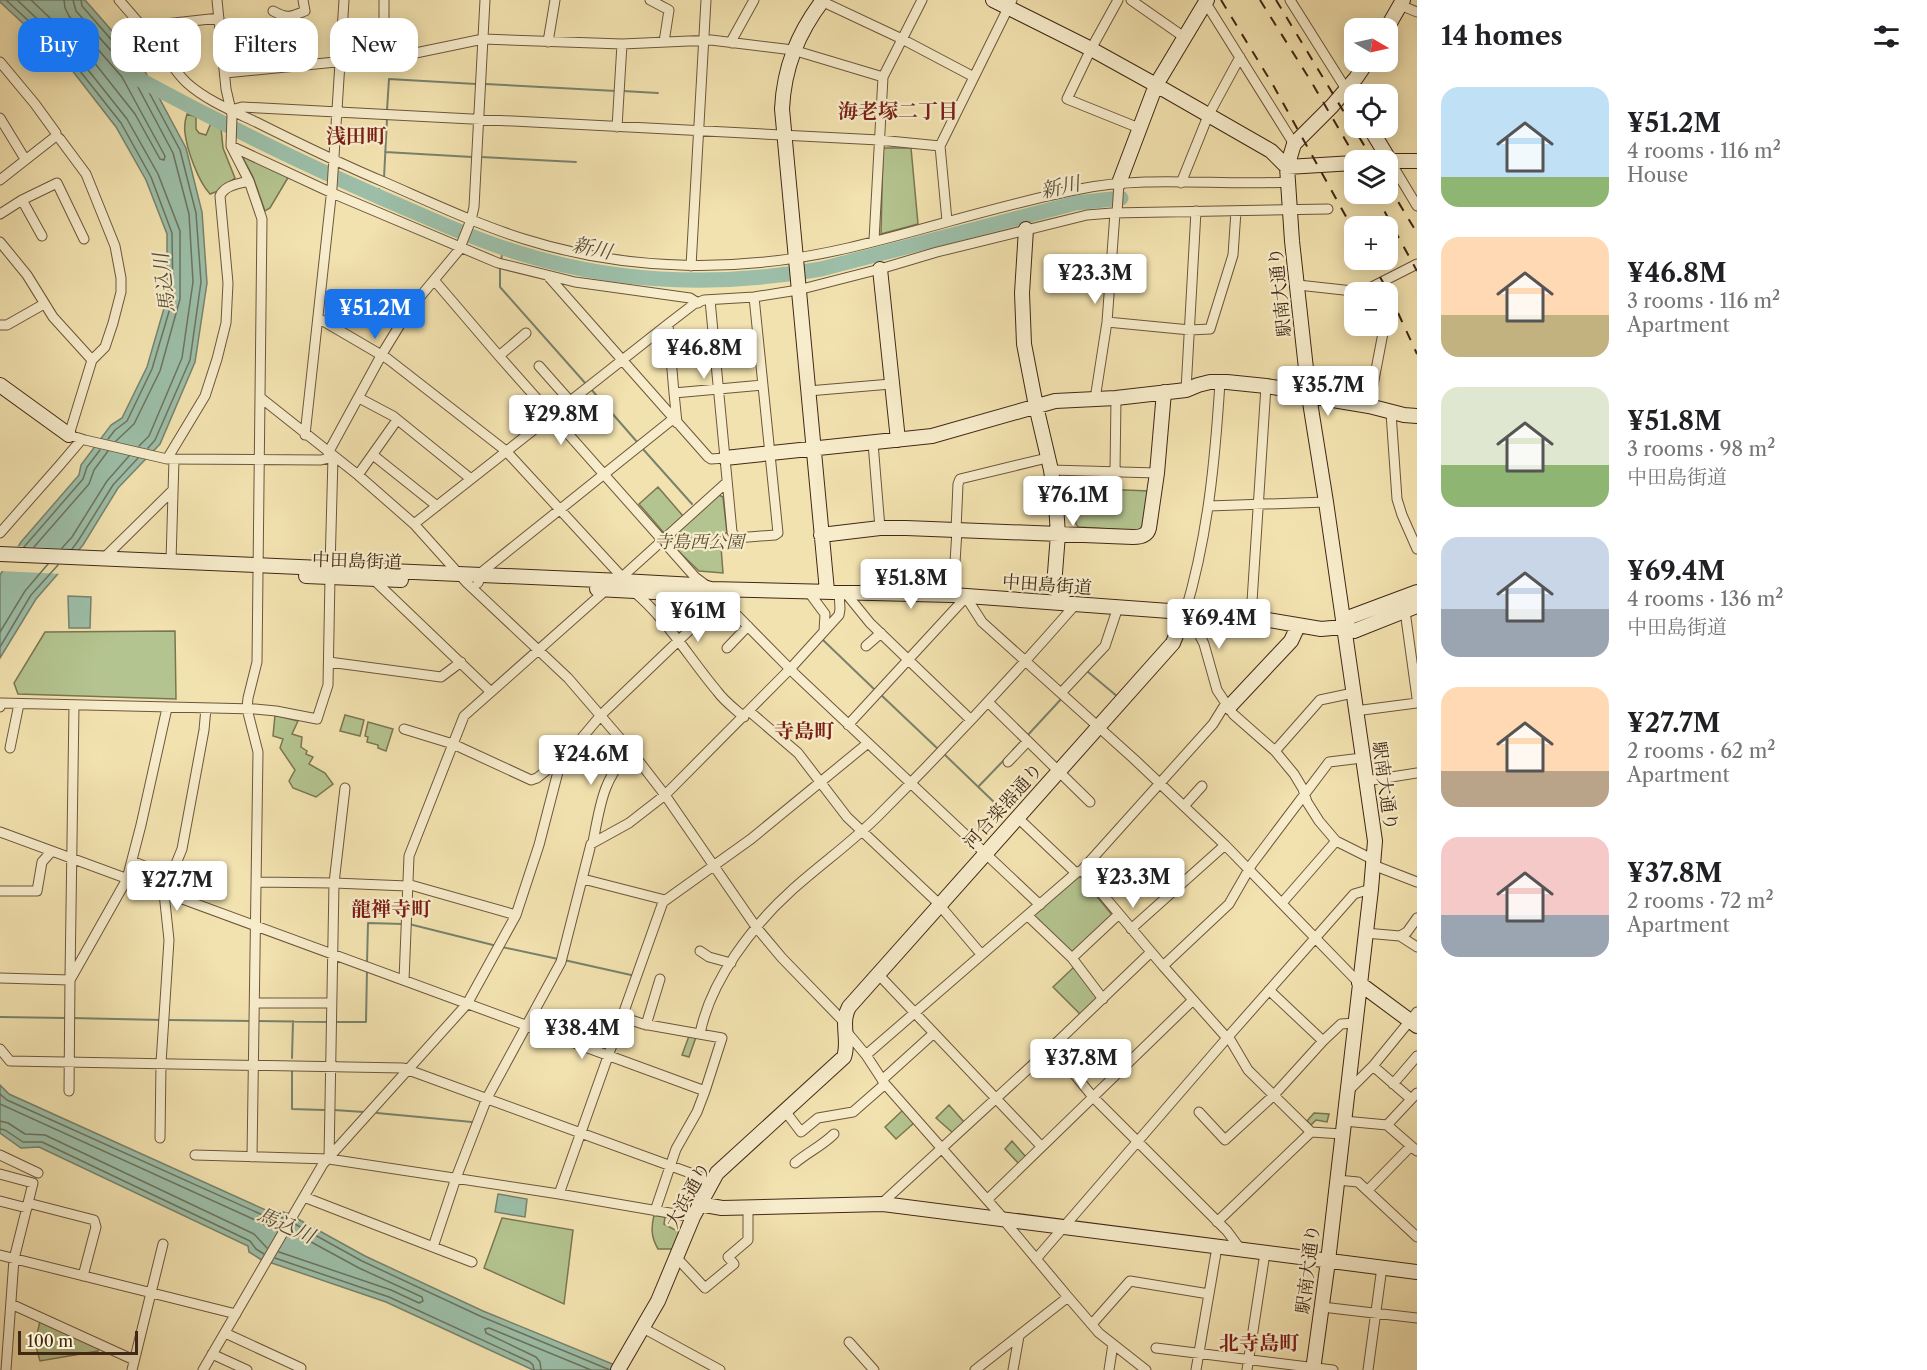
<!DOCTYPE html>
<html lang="en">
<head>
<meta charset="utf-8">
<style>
	:root { --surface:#fff; --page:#f2f2f2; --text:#202124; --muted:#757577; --accent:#1a73e8 }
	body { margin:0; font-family:"Libre Caslon Text","Noto Serif JP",serif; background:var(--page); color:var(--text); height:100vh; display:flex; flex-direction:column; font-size:22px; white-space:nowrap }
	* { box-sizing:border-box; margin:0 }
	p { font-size:20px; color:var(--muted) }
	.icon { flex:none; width:33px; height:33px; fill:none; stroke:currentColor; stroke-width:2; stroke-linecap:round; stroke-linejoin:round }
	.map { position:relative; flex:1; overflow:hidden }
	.side { display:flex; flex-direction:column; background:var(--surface); width:510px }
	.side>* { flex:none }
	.banner { position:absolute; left:18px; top:18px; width:570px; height:54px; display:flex; gap:12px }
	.needle { width:39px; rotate:99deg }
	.controls { position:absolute; left:1344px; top:18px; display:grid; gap:12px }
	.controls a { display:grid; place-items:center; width:54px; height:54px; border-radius:12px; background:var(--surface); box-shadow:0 3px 15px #0003; font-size:30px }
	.scale { position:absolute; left:18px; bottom:15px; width:120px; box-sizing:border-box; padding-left:6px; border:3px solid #412815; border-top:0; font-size:16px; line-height:21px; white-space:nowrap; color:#412815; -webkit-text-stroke:4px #f7eccb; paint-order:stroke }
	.price { position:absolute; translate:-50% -51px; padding:0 14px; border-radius:6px; background:#fff; color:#222; font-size:20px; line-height:39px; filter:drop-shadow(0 2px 3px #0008) }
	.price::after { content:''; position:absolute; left:50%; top:36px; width:18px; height:14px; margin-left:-9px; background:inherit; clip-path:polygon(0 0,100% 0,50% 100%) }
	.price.selected { background:var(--accent); color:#fff }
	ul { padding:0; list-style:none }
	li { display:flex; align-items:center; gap:18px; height:150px; padding:0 24px }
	li span { display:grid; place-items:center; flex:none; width:168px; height:120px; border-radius:18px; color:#555 }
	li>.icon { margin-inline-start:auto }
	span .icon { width:72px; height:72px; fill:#fffc; stroke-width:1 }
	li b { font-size:26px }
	h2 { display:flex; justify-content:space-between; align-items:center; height:72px; padding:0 24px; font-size:26px }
	.chip { padding:0 21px; border-radius:18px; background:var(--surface); box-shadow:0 3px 15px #0003; font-size:21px; line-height:54px }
	.chip.selected { background:var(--accent); color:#fff }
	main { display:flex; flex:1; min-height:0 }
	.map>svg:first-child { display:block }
</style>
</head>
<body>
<main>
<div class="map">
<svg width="1417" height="1370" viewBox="0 0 1417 1370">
	<rect width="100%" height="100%" fill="#f2e2af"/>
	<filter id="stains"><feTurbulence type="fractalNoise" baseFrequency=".00333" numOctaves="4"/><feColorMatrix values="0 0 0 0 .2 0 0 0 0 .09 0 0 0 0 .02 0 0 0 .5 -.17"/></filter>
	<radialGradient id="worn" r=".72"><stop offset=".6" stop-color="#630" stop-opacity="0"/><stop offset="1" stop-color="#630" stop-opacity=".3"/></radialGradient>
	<path fill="#b4c490" stroke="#7a7652" stroke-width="1.5" d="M187,114L196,117V129L199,133L206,135L211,123L221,128L223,148L235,178L218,191L210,194C198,181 187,150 185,133C184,126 185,120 187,114Z
		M883,148H911L918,224L881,234Z
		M244,155L289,176L270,208L265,211L253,177L242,156Z
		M658,487L683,516L664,533L639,504Z
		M1073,488L1150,491L1143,527L1138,531L1078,527L1076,524Z
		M719,495L723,497L727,533L720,534L723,573L699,571L670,543V539Z
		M175,631L176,699L18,694L14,683L45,632Z
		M275,715L298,721L292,734L302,737L301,747L307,751L306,754L313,757L309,764L325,773L333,784L316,797L293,788L289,781L295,770L280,748L283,739L273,736Z
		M345,715L364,720L360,736L340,731Z
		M368,722L393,729L386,751L378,748V745L367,742L368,737L365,736Z
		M1076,876L1081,877L1112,915L1072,955L1033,915Z
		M1074,967L1099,998L1080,1014L1053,987Z
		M689,1036L696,1037L689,1057L682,1055Z
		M949,1105L964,1122L953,1133L936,1118Z
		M903,1110L914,1123L896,1139L885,1127Z
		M1314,1113L1329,1114L1327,1122L1316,1120L1311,1125L1307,1121Z
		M1012,1141L1026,1157L1019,1164L1005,1149Z
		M654,1215L665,1217L664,1224L679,1232L672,1249H658C651,1237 651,1228 654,1215Z
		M502,1218L573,1230L564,1304L484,1268Z
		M40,1321L100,1346L98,1351L40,1361L35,1343Z"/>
	<path fill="#9cbea8" stroke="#78826d" stroke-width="1.5" d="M0,0H85L141,64L186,148L202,212L207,283L195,362L160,444L118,488L83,545L36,599L0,658V575L21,542L79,475L81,465L111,425L122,418L147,367L167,298V234L146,180L116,127L68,65L0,2Z
		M68,596L91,597L90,628H69Z
		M0,1085L9,1094L270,1212L279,1211L287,1213L365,1256L483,1311L627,1370H533L386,1302L260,1259L249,1252L248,1246L39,1147L21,1148L0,1133Z
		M498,1194L527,1199L525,1217L495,1212Z"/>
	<path fill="#f2e2af" d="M14,546L83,550L62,574L0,571Z"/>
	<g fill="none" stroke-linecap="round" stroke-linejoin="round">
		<path stroke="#6e735e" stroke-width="1.5" d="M6,0L72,61L121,123L151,177L172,233L173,298L152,369L127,421L115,430L108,439
			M17,0L77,56L127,119L158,174L180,231V299L160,371L134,424L116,441
			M31,0L86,52L135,114L160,159L164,160L165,156L122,77L69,16L65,8L64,0
			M73,0L76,11L130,72L173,153L189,214L193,282L182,358L149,436L139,446
			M81,0L82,6L136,68L180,150L196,213L201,282L190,360L155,440L148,448
			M24,547L83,479L87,467L100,450
			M34,547L89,484L94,470L108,451
			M62,548L72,537L107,481L129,456
			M72,549L78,541L113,485L138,458
			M0,632L25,591L48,564
			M0,647L31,595L58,565
			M0,1094L7,1100L267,1217L284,1218
			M0,1104L264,1224L280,1225
			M0,1121L8,1123L25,1134L45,1135L254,1234L267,1248
			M0,1129L5,1130L23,1142H42L250,1241L256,1249L264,1254
			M295,1224L362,1261L480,1316L610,1370
			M279,1252L391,1290L419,1303L423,1301L422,1297L359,1268L291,1231
			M275,1258L389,1297L530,1362L533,1365L534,1370
			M541,1370L540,1362L536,1357L486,1333L485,1329L489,1328L591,1370"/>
		<path stroke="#78826d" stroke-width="2" d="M485,84L616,91
			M623,91L658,93
			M387,110L389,79L476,84
			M385,152L472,157
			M481,157L576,162
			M384,178L387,119
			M376,195L379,189
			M501,261L503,248
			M500,267V287L586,384
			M590,388L638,443
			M642,448L692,504
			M823,640L875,690
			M1087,671L1118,697
			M879,693L938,749
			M1026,737L1063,697
			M1013,750L1022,741
			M943,753L997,805
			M978,787L1005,759
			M409,924L497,946
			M502,947L558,959
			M564,960L631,975
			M367,963L368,923L403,924
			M0,1017L66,1018
			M71,1018L162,1020
			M167,1020L252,1021
			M257,1021L330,1022
			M335,1022H366L367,969
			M292,1058L293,1021
			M292,1071V1109L324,1110
			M334,1110L364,1112
			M377,1113L472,1122"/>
		<path stroke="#9cbea8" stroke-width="15" d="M135,77C216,121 299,162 384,199C429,218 473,239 519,253C618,284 720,287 821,269L1076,203L1121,198"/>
		<g stroke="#6d563c" stroke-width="11">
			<path id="street" d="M119,0C133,16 147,32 160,48C169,60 176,73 187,83C207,101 235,112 258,123C300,144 341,164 384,182C430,202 476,224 524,239C629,272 741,273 848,248C925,230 1002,204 1080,189C1148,175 1219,186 1288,182
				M217,0L226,89L232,115L231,146L249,181L262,219L257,662L248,698L247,709L258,752L252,1157
				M384,0V58
				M650,0L669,10L664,42
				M819,0L902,39L974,77
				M1118,0L1091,49L1067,99L1139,128
				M1131,0L1184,37
				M1204,0L1294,144
				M1290,0L1346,89
				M1400,5L1417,12
				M273,11C288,19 290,17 305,11L303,0
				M144,29L147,26L219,18
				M548,42L555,0
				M732,43L733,38L754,0
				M0,62L35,104L56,133V136L60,139L86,174L115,246L121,278V292L113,323L105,347L92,360L69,435L85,440L167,459L321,460L333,457L330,568
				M225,73L406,55L483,39L622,44L711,40L793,50L883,77
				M231,110L242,107L879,140L940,146
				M0,118L25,159
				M617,127L622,44
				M231,146L332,193L498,263L575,282L690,298L698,303
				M1390,161L1417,206
				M0,180L56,136
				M1181,183L1208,116L1240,57
				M22,200L42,236
				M1117,213L1119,183
				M0,214L22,200L57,183L84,239
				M947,221L940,146L1012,0
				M874,240L883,77L922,0
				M0,242L27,275L53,317L92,360
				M691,266L706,0
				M548,276L708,457L711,459L725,458
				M434,280L499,356L695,577L707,586
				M1298,285L1362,292L1417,264
				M710,300L732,532L736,538L775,535L778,533L754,297
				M318,318L388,359L506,451L622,577V581
				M1107,322L1190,330L1210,329L1233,255L1236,211
				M668,324L674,393L763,385
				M0,325H7L44,304
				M499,356L526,333
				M539,366L570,401
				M1220,382C1215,461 1208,536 1185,613L1195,626L1204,644L1217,690L1233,714L1275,751L1294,774L1303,789L1307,802L1319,821L1336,841L1374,860
				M1186,390L1196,211
				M808,391L891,384
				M674,393L677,423
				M261,398L358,475L414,524L467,583L568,678L631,751L665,795L756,927L782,958L844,1022
				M359,398L393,416L471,479
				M1095,399L1107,322L1115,213
				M1369,406L1383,333L1379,326
				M1391,413L1397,499L1402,515L1417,549
				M305,435L332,188L344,0
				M873,443L880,528
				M328,453L382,354L409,310L459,250L471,220L474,207L485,0
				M373,455L437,506
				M167,459L205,396L217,359L226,323L228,283L220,196C225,185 238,184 249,181
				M1051,470L1157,473
				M1115,471L1116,398
				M358,475L397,420
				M1209,506L1326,502
				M414,524L668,324L694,304L704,300L754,297L798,290L880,269L937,252L1087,215L1112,213L1328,209
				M956,530L958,484L960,479L1047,458
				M0,533L59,466L82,439
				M103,559L173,490
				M171,561L174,459
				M622,577L727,482
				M374,580L491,692
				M478,583L483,571L673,419
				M633,591C667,619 689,658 717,691C724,701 735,709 744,717
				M808,591L825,614L824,631
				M844,591L870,623L971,720
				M953,595L957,530
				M719,597L796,675L1040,905
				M1405,611L1417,698
				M1251,617L1266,386
				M866,646L881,633
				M727,648L748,626
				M329,662L441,677L461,662
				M1061,693L1105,646L1118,607
				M988,702L1090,802
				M0,707L1,703L255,709L276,711L317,719L328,685L330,577
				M749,711L798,753L847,817L936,901L981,954
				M1355,711L1417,703
				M848,725L966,597L982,622L1134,759L1225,845L1359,983
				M404,729L453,744L531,780L537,778L562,758
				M10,748L19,704
				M1275,751L1320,700L1353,693
				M1008,762L1028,741
				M1366,781L1417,773
				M1184,806L1202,786
				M1017,817L1076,873
				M0,832L705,1091L697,1112L676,1149L655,1211
				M593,842C600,806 603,777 631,751
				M132,861L171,877
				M1373,865L1417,882
				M1082,870L1163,966
				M583,879L665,900
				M256,882L334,883L407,886
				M407,884L516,915
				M0,891H37L42,862L51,852
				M1282,903L1336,841
				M1028,916L1072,958L1103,999
				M1131,929L1225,845
				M1365,933L1400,936L1417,947
				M1400,936L1407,932L1417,918
				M700,951L709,957L731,963
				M1072,958L1119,914
				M878,974L1041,1146
				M0,978L70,980L69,1091
				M70,978L74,705
				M70,980L127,879L141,825L167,708
				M404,980L409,856L464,716L606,590
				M1269,990L1323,1041
				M255,1003H332
				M622,1017L643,1024L722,1038L705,1091
				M646,1025L660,979
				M846,1031L866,1055L885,1084L1004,1219
				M700,1034C710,981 753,925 792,890C822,863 854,841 882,812C949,745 1013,676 1075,605
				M1228,1036L1248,1070L1311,1132L1342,1134
				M1227,1038L1163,966L1229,904L1252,864L1329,762L1362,758
				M1052,1047L1151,952
				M0,1049L10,1061L403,1068L712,1181
				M866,1055L1076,873L1082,870L1213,724L1226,703
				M1373,1066L1411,1099
				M882,1080L934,1033
				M1393,1084L1417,1056
				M1348,1091L1373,1066L1417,1012
				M785,1111L801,1132L818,1118L853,1112L885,1084
				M1199,1112L1225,1140L1274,1095L1323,1041L1341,1024L1355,1023
				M1344,1121L1387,1125L1417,1093
				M1387,1125L1417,1151
				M160,1138L161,1063L169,940L164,893L182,849L204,730L206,708
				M0,1155L38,1173
				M195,1155L329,1159L559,1194L693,1217
				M329,1159L334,883L345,788
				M795,1163C808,1152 822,1146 834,1134
				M0,1174L33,1183L14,1259L6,1370
				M1337,1180L1358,1182L1417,1237
				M1368,1190L1411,1146
				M559,1194L663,902L751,839L868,743
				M304,1197L433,1247L456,1178L487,1098L561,962L591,844L629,823L665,795L790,669L839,615L840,609L839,591
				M988,1199L1193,1000
				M0,1201L27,1208
				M28,1203L94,1220L96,1227L83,1276
				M881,1204L1052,1047L1093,1097L1227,1231L1241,1250
				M1002,1218L1068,1297L1099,1333L1113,1344L1109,1370
				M1217,1222L1311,1132
				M433,1247L472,1262
				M0,1255L236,1314
				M676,1257L705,1288L734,1264L728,1257L748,1240V1208
				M1036,1259L1227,1038L1354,894L1371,889
				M11,1304L134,1360
				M1322,1307L1417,1318
				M1092,1324L1130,1281L1209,1294
				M643,1328L720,1370
				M225,1333L301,1368
				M849,1342L874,1370
				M1113,1344L1146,1370
				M1156,1348L1333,1370
				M212,1354L247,1370
				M132,1370L163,1244
				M203,1370L323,1164L467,1004L516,915L539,845L560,764L601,715L722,599
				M975,1370L1068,1297
				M1013,1370L1019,1336
				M1196,1370L1217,1247
				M1247,1370L1265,1253
				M1368,1370L1382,1267"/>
		</g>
		<g stroke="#412815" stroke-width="16">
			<path id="secondary" d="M823,0C798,33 784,67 782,109L827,591
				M993,0L1091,49L1156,85L1271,151L1287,167L1354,163
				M1387,28L1403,0
				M1346,89L1354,103
				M1370,128L1390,161
				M1388,161H1417
				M1119,183L1156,85L1207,0
				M1026,229L1022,293L1024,344L1036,406L1051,470L1056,505L1058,534L1054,586L1066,604
				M880,269L898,440
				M0,385L69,435
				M725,458L932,436L1055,401L1116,398L1186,390L1198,385L1210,382H1227L1266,386L1297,391L1309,396L1369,406L1404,415L1417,416
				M821,535L880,528H906L1133,537C1140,537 1147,536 1149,528L1157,473L1164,392
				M0,554L622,581L695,585L711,589L953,595L1251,617L1321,629L1343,627L1354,631L1417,606
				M306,576L401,580
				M597,589L692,594L703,591
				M1343,627L1350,617L1417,592
				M1229,707L1291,641L1298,626
				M1359,983L1417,1026
				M699,1204L722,1208L883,1204L1417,1272
				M618,1370L658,1301L693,1217L717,1173L844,1057C850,1041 840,1023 849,1007L1173,643L1185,613
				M1313,1370L1328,1261L1371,889L1375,841L1326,502L1309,396L1292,241L1287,167L1294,144L1332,106L1356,78L1367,62"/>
		</g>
		<use href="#street" stroke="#f7eccb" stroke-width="9"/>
		<use href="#secondary" stroke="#f7eccb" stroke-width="14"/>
		<path stroke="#412815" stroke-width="2" stroke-dasharray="10 10" stroke-linecap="butt" d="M1221,0L1273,85L1354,231
			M1260,0L1312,83L1357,160
			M1276,0L1373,160
			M1388,185L1417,233
			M1375,194L1417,271
			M1370,260L1387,289L1417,354"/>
	</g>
	<g text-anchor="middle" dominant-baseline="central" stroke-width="4.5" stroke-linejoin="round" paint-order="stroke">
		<g font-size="18" fill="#412815" stroke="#f7eccb">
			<text transform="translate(1280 292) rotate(-96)">駅南大通り</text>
			<text transform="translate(357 561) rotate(2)">中田島街道</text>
			<text transform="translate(1047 585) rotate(4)">中田島街道</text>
			<text transform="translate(1385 786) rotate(82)">駅南大通り</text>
			<text transform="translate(1003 806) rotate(-48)">河合楽器通り</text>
			<text transform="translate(688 1195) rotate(-61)">大浜通り</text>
			<text transform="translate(1308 1269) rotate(-83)">駅南大通り</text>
		</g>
		<g font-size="18" font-style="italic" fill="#5e4f34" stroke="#f7eccb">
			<text x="699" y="542">寺島西公園</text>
		</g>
		<g font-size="20" font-weight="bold" fill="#7a1f14" stroke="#f7eccb">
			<text x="898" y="111">海老塚二丁目</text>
			<text x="356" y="136">浅田町</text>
			<text x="804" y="731">寺島町</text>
			<text x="391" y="909">龍禅寺町</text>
			<text x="1259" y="1343">北寺島町</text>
		</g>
		<g font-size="20" font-style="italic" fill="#584e3a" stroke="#f7eccb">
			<text transform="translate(1060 187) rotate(-12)">新川</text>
			<text transform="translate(592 248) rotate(12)">新川</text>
			<text transform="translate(164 283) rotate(-97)">馬込川</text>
			<text transform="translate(286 1225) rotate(24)">馬込川</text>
		</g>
	</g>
	<rect width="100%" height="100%" filter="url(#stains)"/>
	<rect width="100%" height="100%" fill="url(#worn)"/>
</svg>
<div class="controls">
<a><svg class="needle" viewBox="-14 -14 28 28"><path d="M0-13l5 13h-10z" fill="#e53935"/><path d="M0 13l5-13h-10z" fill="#757577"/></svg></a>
<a><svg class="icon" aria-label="locate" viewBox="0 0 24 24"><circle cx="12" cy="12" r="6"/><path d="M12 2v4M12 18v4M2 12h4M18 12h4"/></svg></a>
<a><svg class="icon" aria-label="layers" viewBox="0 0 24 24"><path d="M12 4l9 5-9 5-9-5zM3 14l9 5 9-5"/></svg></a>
<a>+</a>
<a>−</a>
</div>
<div class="scale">100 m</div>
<b class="price" style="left:1095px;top:305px">¥23.3M</b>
<b class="price selected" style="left:375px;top:340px">¥51.2M</b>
<b class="price" style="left:704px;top:380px">¥46.8M</b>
<b class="price" style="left:1328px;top:417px">¥35.7M</b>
<b class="price" style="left:561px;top:446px">¥29.8M</b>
<b class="price" style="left:1073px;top:527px">¥76.1M</b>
<b class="price" style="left:911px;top:610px">¥51.8M</b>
<b class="price" style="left:698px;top:643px">¥61M</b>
<b class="price" style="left:1219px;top:650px">¥69.4M</b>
<b class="price" style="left:591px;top:786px">¥24.6M</b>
<b class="price" style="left:1133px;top:909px">¥23.3M</b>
<b class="price" style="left:177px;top:912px">¥27.7M</b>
<b class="price" style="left:582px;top:1060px">¥38.4M</b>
<b class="price" style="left:1081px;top:1090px">¥37.8M</b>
<div class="banner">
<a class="chip selected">Buy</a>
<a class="chip">Rent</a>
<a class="chip">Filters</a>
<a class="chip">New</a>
</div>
</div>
<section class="side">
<h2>14 homes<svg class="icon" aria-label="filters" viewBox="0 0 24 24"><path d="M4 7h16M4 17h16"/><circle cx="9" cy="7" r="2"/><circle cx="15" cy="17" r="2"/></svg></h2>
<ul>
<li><span style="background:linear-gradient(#bfe0f5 75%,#8fb573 0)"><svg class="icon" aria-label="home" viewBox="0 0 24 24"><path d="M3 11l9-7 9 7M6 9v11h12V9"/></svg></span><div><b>¥51.2M</b><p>4 rooms · 116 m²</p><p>House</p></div></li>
<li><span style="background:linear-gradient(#ffd9b3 65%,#c2b280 0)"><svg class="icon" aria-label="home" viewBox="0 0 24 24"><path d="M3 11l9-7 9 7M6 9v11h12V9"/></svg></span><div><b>¥46.8M</b><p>3 rooms · 116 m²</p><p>Apartment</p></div></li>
<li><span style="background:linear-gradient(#dfe7d0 65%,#8fb573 0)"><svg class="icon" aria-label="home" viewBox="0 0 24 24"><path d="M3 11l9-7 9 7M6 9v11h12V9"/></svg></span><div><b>¥51.8M</b><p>3 rooms · 98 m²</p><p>中田島街道</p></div></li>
<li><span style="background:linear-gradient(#c9d6e8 60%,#9aa5b1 0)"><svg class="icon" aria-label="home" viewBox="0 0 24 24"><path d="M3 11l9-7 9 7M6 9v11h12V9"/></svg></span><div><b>¥69.4M</b><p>4 rooms · 136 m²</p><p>中田島街道</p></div></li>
<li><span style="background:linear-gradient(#ffd9b3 70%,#b9a48a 0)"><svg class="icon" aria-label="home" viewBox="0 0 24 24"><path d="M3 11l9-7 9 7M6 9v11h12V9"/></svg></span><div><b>¥27.7M</b><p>2 rooms · 62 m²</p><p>Apartment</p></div></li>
<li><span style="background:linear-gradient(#f6c9c9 65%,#9aa5b1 0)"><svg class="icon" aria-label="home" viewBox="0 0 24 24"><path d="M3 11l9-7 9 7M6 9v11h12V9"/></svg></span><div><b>¥37.8M</b><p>2 rooms · 72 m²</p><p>Apartment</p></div></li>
</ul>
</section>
</main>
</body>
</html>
